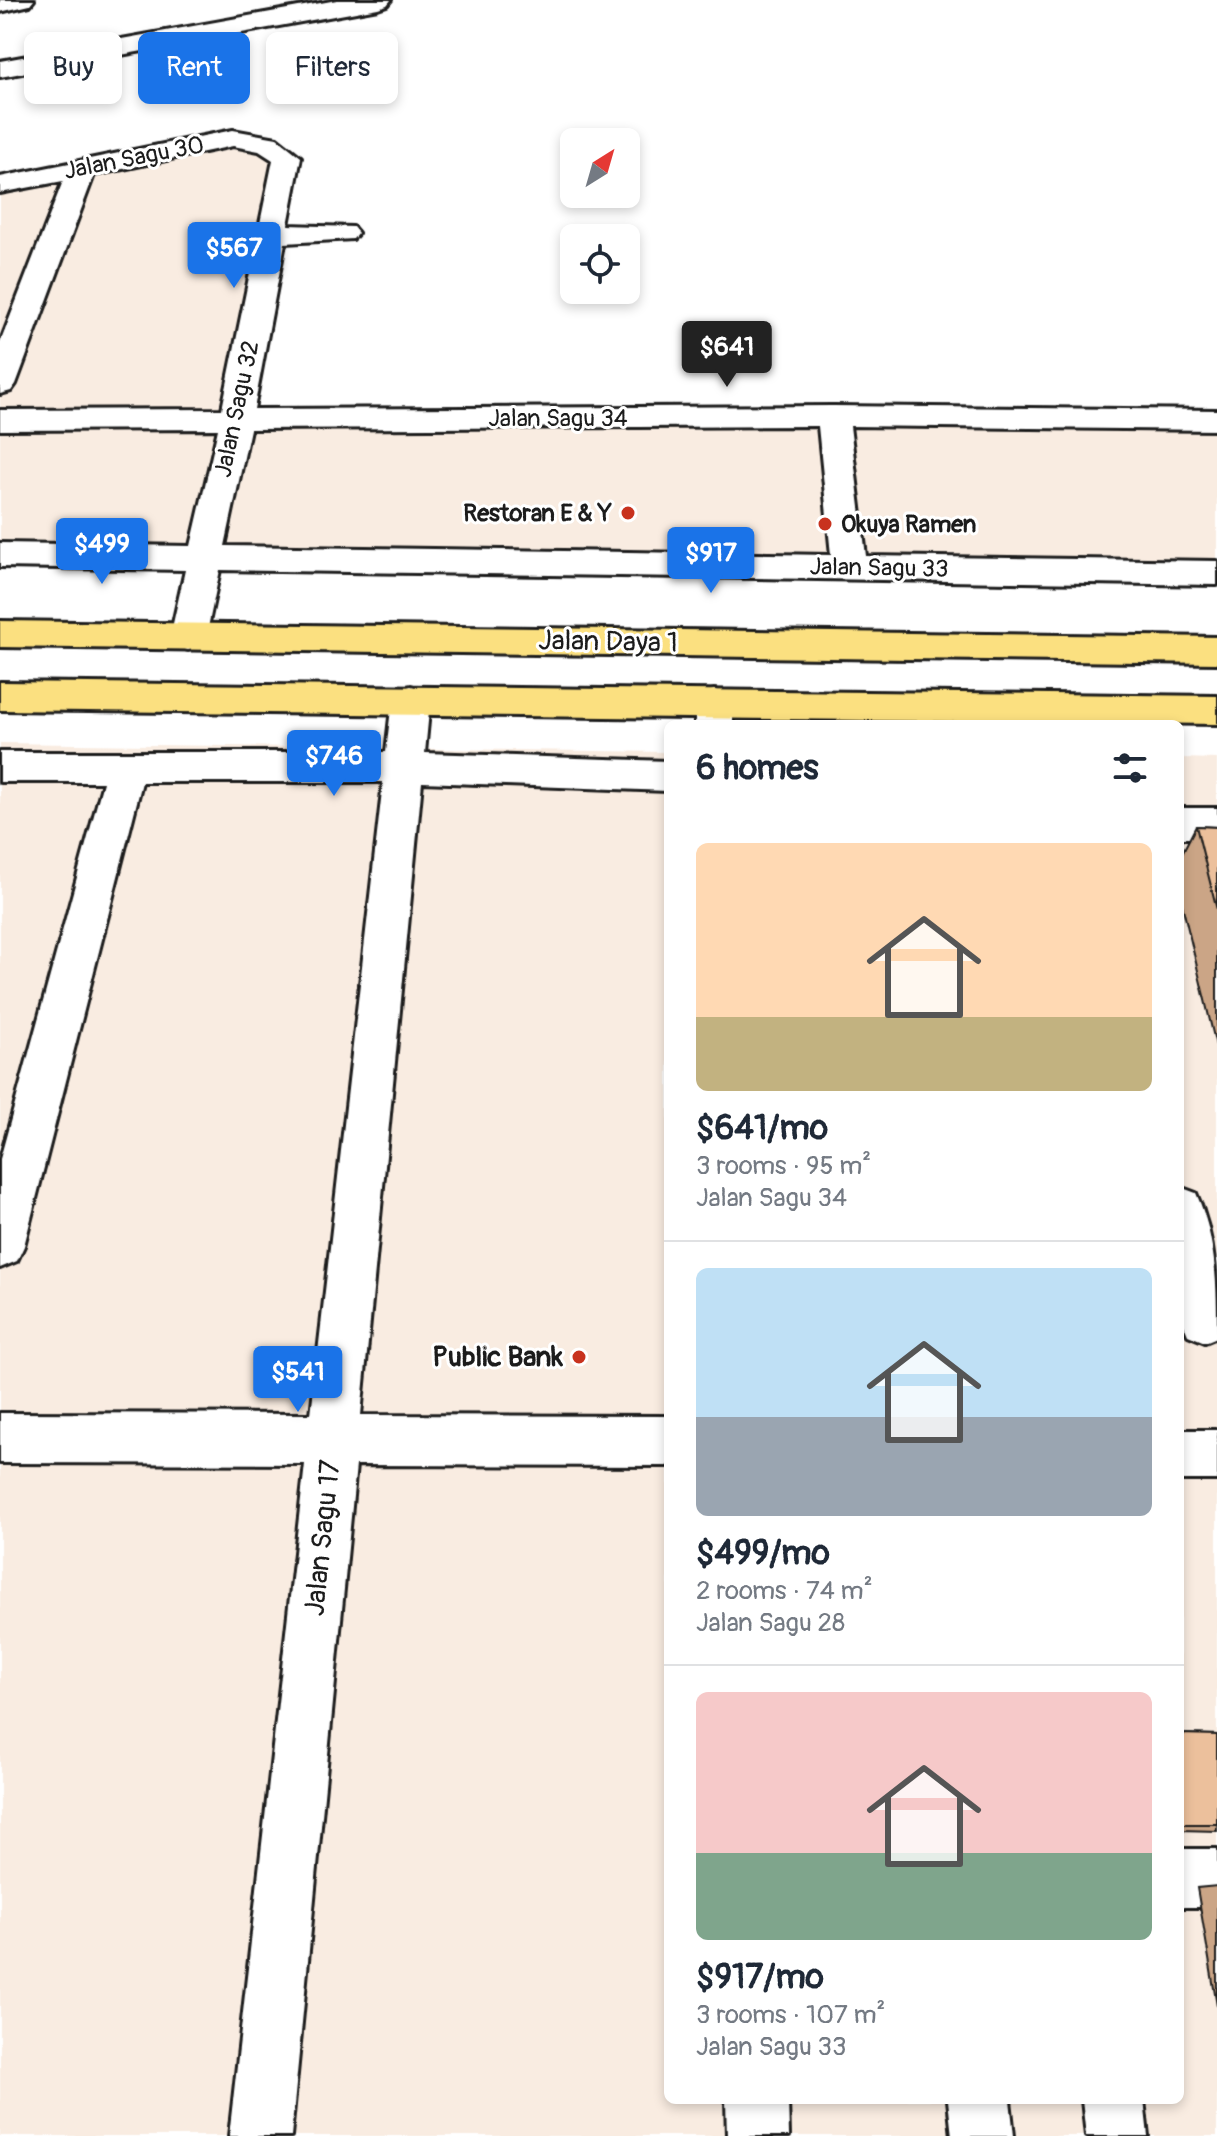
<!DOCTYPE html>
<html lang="en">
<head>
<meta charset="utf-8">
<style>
	:root { --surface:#fff; --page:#f6f6f7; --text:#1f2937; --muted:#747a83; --line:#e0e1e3; --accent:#1a73e8 }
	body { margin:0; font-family:Pangolin,sans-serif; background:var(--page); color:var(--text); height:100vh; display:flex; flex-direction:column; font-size:30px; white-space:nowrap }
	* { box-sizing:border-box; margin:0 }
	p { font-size:26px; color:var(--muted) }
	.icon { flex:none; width:44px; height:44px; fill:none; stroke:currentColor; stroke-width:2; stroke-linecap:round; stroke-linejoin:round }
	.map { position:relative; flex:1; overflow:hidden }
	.details { position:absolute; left:664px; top:720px; width:520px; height:1384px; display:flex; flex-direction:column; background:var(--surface); border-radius:12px; box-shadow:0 4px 12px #0003 }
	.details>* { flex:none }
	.hud { position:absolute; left:24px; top:32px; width:520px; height:72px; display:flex; gap:16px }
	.needle { width:52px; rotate:37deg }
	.controls { position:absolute; left:560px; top:128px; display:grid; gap:16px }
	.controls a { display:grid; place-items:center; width:80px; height:80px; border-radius:12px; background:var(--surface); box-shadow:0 4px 12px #0003; font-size:40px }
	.price { position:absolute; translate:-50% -68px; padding:0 18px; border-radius:8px; background:var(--accent); color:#fff; font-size:26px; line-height:52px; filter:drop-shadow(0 2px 4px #0008) }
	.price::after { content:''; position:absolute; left:50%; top:48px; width:24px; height:18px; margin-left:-12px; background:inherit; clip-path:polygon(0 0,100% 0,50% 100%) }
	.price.active { background:#222; color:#fff }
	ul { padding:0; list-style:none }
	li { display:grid; align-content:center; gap:16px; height:424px; padding:0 32px }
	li+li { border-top:2px solid var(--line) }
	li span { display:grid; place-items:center; height:248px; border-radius:12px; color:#555 }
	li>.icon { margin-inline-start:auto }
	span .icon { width:144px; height:144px; fill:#fffc; stroke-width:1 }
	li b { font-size:34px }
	h2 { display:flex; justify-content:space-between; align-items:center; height:96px; padding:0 32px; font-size:34px }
	.chip { padding:0 28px; border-radius:12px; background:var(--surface); box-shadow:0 4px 12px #0003; font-size:28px; line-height:72px }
	.chip.active { background:var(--accent); color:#fff }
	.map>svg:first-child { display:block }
</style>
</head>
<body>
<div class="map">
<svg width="1217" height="2136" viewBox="0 0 1217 2136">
	<rect width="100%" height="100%" fill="#fff"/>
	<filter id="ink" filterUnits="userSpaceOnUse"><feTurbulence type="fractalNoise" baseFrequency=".0125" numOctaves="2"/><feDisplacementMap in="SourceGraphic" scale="16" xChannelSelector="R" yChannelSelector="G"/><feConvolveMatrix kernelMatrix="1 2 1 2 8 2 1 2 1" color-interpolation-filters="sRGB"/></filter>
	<g filter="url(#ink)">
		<path fill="#f9ece1" d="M234,131L263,133L282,140L298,154L254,409L1217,410V585L0,567V179Z
			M0,743L668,752V2100H1180V758L1217,759V2136H0Z"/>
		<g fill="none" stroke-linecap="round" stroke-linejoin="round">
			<g stroke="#1c1c1c" stroke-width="6">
				<path id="minor" d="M0,0H34L30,5L0,12Z
					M337,0H391L387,5L378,8L0,77V61Z
					M233,130L277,138L301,157L288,225L353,227L358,233L353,239L285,243L254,409L833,406L1217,410V430L850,426L866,556L1217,561V585L220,570L206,637L201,646L188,650L175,646L170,637L185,570L0,567V543L191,546L218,429L0,430V410L222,409L273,160L259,151L233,146L94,175L16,384L11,391L0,394V343L63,181L0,193V177ZM818,426L831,555L225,546L250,429Z
					M411,686L424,690L430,700L425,753L668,761V791L422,782L361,1415L668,1416V1466L356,1465L291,2136H229L305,1464L0,1463V1413L311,1414L383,782H142L24,1246L17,1261L0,1268V1159L103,782H0V752H386L392,700L398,690Z
					M714,690L727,694L733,704V724H695V704L701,694Z
					M1180,808H1217V838H1180Z
					M1180,1187L1196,1193C1217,1239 1217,1288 1217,1337L1205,1342L1188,1335L1180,1315Z
					M1180,1430H1217V1480H1180Z
					M1180,1849H1217V1907H1180Z
					M726,2100H788L789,2136H727Z
					M948,2100H1010L1014,2136H952Z
					M1082,2100H1144L1148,2136H1086Z"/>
			</g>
			<g stroke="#1c1c1c" stroke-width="6">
				<path id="major" d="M0,621L1217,637V663L0,647Z
					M0,682L1217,696V724L0,710Z"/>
			</g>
			<use href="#minor" fill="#fff" fill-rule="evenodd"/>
			<use href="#major" fill="#fbe080" fill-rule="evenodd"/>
		</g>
		<path fill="#cba586" stroke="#1c1c1c" stroke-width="2" d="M1196,826L1217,827V1050L1180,896V857Z
			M1180,1734L1217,1735V1831L1180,1830Z
			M1217,1886V2006L1197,1888Z"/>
		<path fill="#ecc09c" stroke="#1c1c1c" stroke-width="2" d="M1196,826L1217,827V910Z
			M1180,1734L1217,1735V1824H1180Z"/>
	</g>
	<g fill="#c8321e" stroke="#fff" stroke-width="3">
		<circle cx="628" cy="513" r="8"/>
		<circle cx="825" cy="524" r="8"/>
		<circle cx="579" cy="1357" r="8"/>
	</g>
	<g text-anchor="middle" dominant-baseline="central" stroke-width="6" stroke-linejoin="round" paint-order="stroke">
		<g font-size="24" fill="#1c1c1c" stroke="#fff">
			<text transform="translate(134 158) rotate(-11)">Jalan Sagu 30</text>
			<text transform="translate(237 409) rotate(-78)">Jalan Sagu 32</text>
			<text x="558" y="418">Jalan Sagu 34</text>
			<text transform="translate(879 568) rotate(1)">Jalan Sagu 33</text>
		</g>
		<g font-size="24" font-weight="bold" fill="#1c1c1c" stroke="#fff" text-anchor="end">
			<text x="612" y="513">Restoran E &amp; Y</text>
			<text x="841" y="524" text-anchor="start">Okuya Ramen</text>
		</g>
		<g font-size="28" fill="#1c1c1c" stroke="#fff">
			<text transform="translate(608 642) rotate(1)">Jalan Daya 1</text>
			<text transform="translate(323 1538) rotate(-84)">Jalan Sagu 17</text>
		</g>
		<g font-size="28" font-weight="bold" fill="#1c1c1c" stroke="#fff" text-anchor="end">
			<text x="563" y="1357">Public Bank</text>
		</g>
	</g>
</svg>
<div class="controls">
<a><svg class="needle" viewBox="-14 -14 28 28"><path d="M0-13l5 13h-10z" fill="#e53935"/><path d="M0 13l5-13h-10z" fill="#747a83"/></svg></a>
<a><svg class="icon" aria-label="locate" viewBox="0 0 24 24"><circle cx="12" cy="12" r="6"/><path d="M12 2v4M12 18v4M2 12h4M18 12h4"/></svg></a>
</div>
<b class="price" style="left:234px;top:290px">$567</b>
<b class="price active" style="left:727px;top:389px">$641</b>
<b class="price" style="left:102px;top:586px">$499</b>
<b class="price" style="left:711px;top:595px">$917</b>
<b class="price" style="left:334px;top:798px">$746</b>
<b class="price" style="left:298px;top:1414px">$541</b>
<div class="hud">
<a class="chip">Buy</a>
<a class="chip active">Rent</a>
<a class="chip">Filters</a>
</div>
<section class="details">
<h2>6 homes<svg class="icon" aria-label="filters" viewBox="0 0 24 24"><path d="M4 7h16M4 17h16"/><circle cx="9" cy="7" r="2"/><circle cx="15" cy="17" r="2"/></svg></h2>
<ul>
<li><span style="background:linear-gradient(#ffd9b3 70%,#c2b280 0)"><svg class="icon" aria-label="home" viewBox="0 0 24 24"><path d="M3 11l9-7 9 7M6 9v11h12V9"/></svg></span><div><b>$641/mo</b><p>3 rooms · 95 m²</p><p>Jalan Sagu 34</p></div></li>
<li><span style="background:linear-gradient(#bfe0f5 60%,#9aa5b1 0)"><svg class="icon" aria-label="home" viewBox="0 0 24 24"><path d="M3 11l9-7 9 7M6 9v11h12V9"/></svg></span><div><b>$499/mo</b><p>2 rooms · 74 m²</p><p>Jalan Sagu 28</p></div></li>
<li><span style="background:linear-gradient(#f6c9c9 65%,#7fa58c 0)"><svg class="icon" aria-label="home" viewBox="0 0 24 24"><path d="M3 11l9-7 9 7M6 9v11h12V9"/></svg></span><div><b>$917/mo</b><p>3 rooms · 107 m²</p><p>Jalan Sagu 33</p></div></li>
</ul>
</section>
</div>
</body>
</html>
